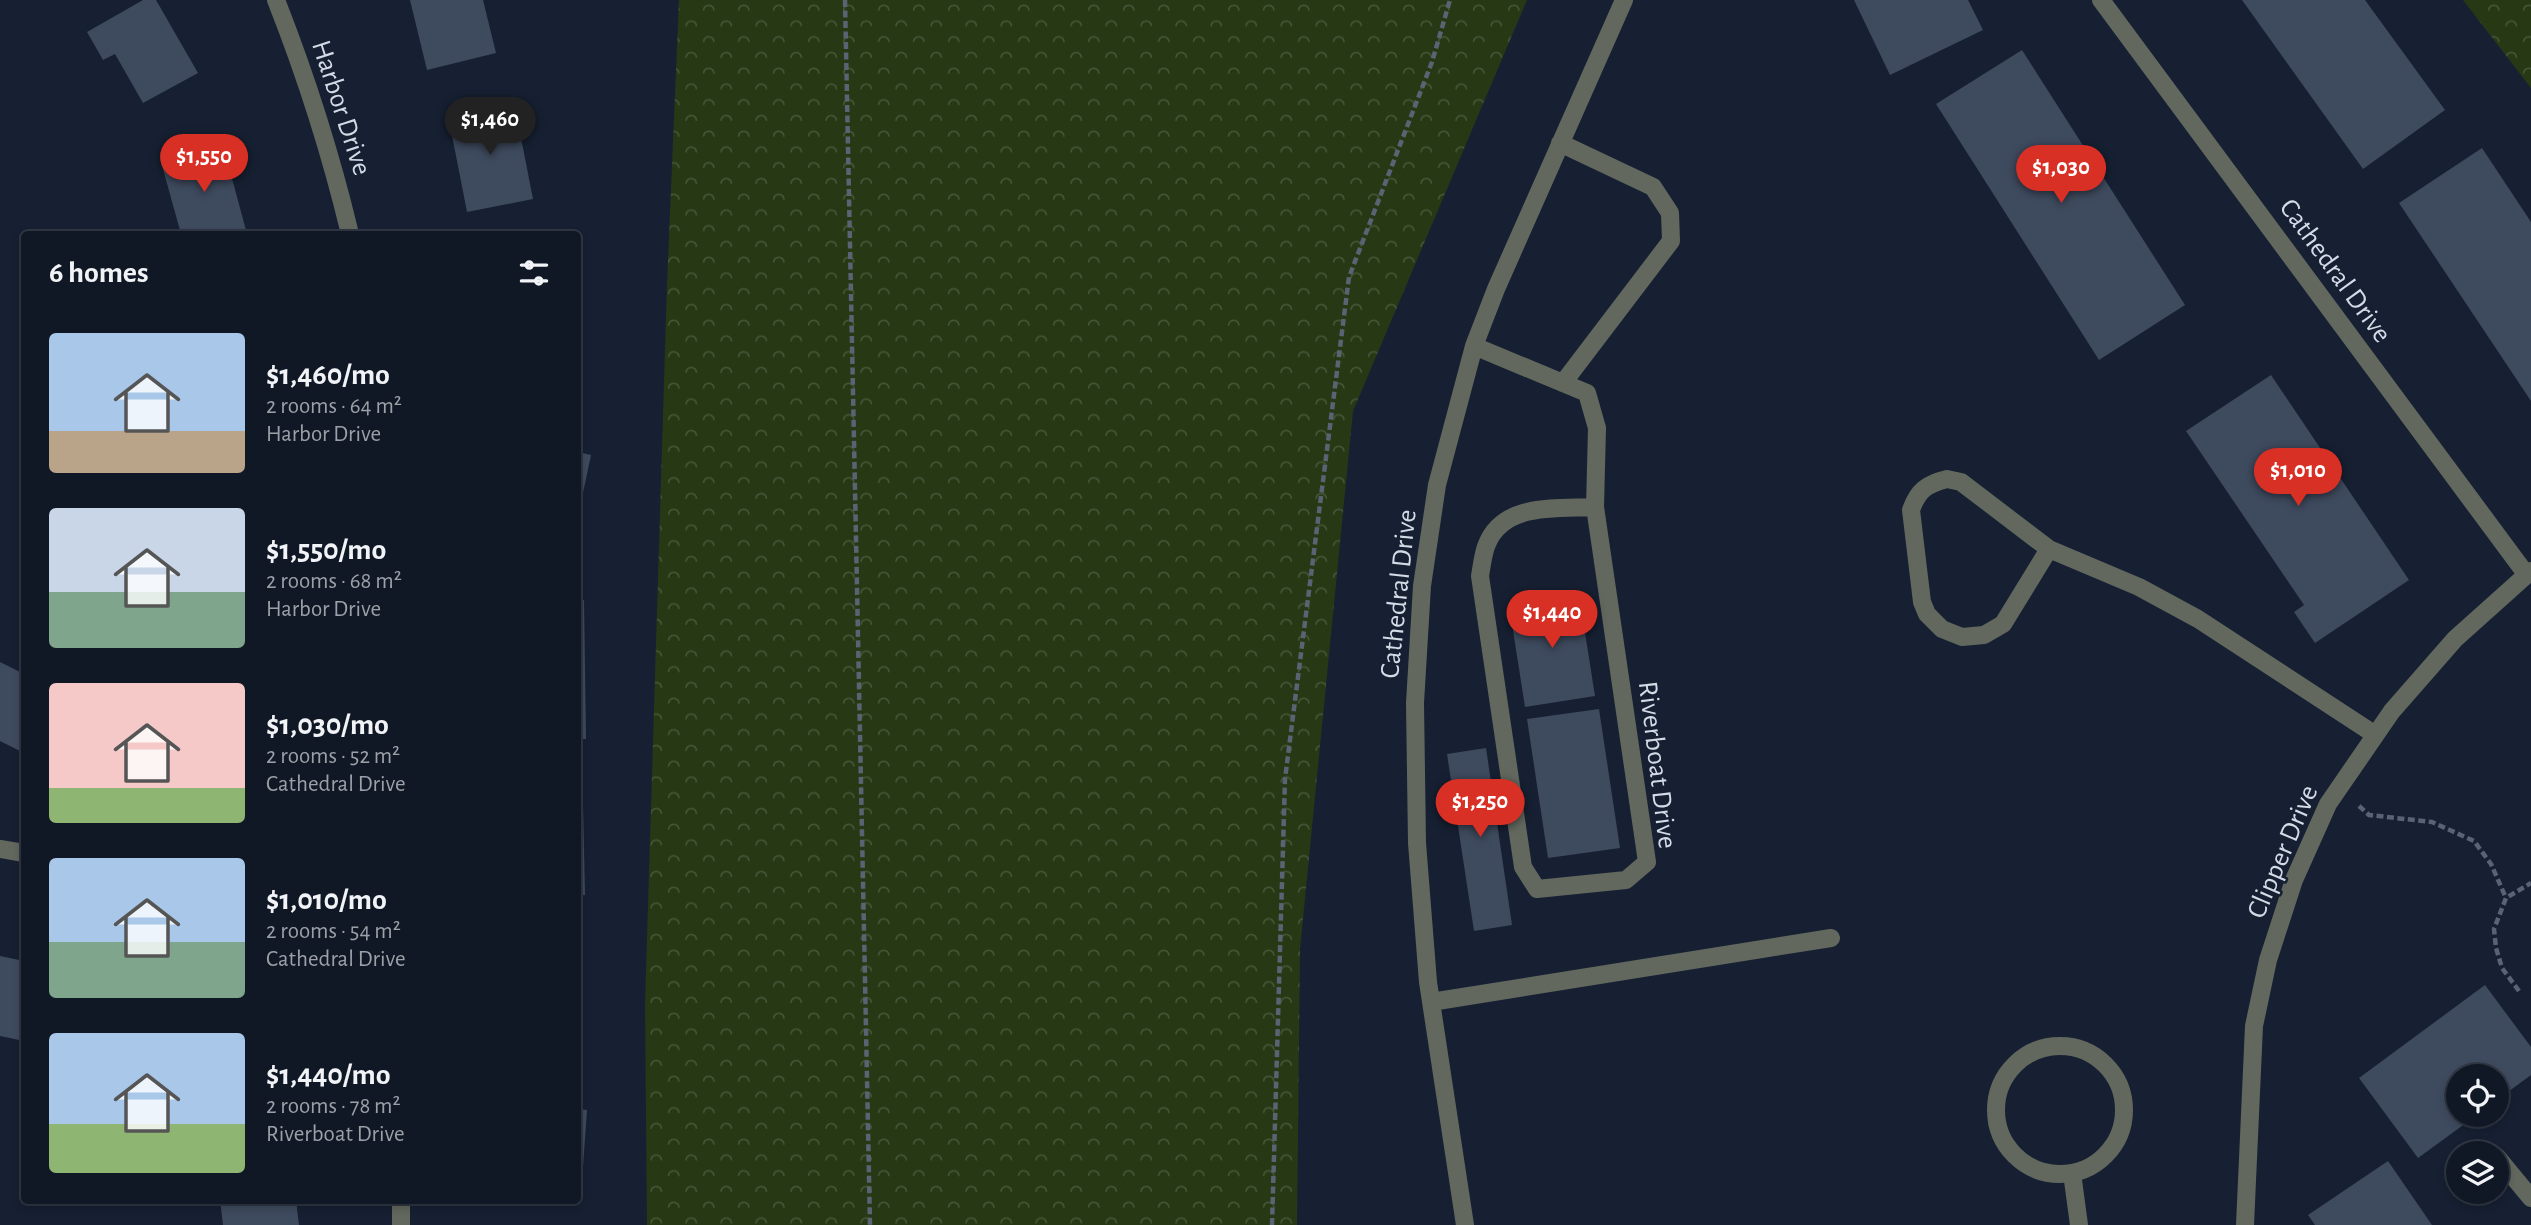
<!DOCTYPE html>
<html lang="en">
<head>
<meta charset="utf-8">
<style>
	:root { --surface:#101826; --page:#1e2532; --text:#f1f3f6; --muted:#9ca0a7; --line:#303743; --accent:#d93025 }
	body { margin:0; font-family:"Alegreya Sans",sans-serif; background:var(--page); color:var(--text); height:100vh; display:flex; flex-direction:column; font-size:26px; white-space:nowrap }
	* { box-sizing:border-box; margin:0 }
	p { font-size:23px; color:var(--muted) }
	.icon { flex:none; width:38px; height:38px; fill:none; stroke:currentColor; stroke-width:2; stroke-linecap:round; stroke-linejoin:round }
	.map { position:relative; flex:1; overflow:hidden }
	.drawer { position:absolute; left:21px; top:231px; width:560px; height:973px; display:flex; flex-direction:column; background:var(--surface); border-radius:7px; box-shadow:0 4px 10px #0003,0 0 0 2px var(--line) }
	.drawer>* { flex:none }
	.tools { position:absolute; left:2446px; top:1064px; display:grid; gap:14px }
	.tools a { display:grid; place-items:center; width:63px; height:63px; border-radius:50%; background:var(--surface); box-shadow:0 4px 10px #0003,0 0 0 2px var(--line); font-size:35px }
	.price { position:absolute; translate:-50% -60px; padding:0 16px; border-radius:24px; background:var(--accent); color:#fff; font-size:23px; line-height:46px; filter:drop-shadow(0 2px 4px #0008) }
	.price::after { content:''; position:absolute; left:50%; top:42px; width:21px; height:16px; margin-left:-10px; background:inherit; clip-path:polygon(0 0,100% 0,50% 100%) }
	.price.current { background:#222; color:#fff }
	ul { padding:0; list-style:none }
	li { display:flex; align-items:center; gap:21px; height:175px; padding:0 28px }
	li span { display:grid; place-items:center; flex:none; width:196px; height:140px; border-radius:7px; color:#555 }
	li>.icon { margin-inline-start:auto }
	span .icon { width:84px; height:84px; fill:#fffc; stroke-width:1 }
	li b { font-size:30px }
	h2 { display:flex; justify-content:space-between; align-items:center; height:84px; padding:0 28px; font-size:30px }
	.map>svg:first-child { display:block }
</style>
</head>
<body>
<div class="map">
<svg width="2531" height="1225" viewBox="0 0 2531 1225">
	<defs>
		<pattern id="forest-crowns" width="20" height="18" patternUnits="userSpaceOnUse" patternTransform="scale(1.75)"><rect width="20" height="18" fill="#263814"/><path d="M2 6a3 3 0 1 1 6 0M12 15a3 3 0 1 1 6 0" fill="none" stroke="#455436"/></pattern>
	</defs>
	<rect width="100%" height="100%" fill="#162032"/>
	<path fill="url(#forest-crowns)" d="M679,0H1527L1353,411L1300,949L1297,1225H647L645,1004L667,284Z
		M2463,0H2531V88Z"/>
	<path fill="#3e4a5e" d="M143,0H156L198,73L143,103L115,54L103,60L87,32Z
		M410,0H483L496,53L427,70Z
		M1854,0H1968L1983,30L1890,75Z
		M2242,0H2365L2445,110L2363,169Z
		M2022,50L2185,305L2099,360L1936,104Z
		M514,102L533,199L467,212L448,115Z
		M223,145L247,234H181L161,162Z
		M2482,148L2531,222V401L2399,203Z
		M2271,375L2409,580L2315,643L2294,612L2304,605L2186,431Z
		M578,452L591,455L579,512H578Z
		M1579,594L1595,696L1525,707L1509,605Z
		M584,600L586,739H578V601Z
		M0,662L24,674V753L0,741Z
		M1599,709L1620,848L1548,858L1527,719Z
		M1486,748L1512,925L1474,931L1447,754Z
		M578,803H583L585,895H578Z
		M0,956L24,961V1041L0,1036Z
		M578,985H580L581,1058H578Z
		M2485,985L2531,1047V1075L2497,1100V1076H2459V1115H2477L2418,1158L2359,1078Z
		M578,1109L587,1110L581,1195H578Z
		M2388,1161L2432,1225H2315L2308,1215Z
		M220,1200H296L299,1225H223Z"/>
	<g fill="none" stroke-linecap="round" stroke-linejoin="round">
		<path stroke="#5a6373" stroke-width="4.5" stroke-dasharray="7 3.5" stroke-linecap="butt" d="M845,0L870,1225
			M2359,806L2369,815L2432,822L2474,841L2491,864L2506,898
			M2519,991L2502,968L2496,948L2494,929L2506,898L2531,883
			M1272,1225L1285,779L1349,277L1432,62L1450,0"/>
		<path stroke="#62685e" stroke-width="18" d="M276,0C306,76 331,155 350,234
			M2101,0L2526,574
			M1560,143L1653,187L1670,213L1671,241L1563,383
			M1474,346L1587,393L1597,428L1595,507L1647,862L1626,880L1537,889L1523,867L1480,576C1482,565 1483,553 1487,544C1504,502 1558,509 1595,507
			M1947,479L1961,482L2049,549L2003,624L1984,635L1962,637L1942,629L1927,614L1922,602L1911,510C1918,490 1927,484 1947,479Z
			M2049,549L2139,587L2198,619L2374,734
			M0,849L24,853
			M1431,1002L1831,938
			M1996 1110a64 64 0 1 1 128 0a64 64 0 1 1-128 0Z
			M2497,1157L2531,1198
			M2072,1173L2079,1225
			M401,1200V1225
			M1465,1225L1428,982L1417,843L1415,703L1422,586L1437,485L1474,346L1496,289L1624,0
			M2245,1225L2254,1026L2268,960L2294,880L2328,804L2392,711L2455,639L2531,571"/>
	</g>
	<g text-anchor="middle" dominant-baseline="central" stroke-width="5" stroke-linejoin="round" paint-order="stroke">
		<g font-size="28" fill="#d4dbe7" stroke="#162032">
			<text transform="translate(341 108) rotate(72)">Harbor Drive</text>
			<text transform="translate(2335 271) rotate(54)">Cathedral Drive</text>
			<text transform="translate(1399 594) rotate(-84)">Cathedral Drive</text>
			<text transform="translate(1657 765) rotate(83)">Riverboat Drive</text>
			<text transform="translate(2283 852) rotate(-67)">Clipper Drive</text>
		</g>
	</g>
</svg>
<div class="tools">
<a><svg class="icon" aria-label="locate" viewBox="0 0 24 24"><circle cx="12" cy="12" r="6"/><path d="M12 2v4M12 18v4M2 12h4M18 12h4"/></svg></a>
<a><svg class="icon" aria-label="layers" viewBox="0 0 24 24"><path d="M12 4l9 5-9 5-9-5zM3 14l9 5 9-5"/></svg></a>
</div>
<b class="price current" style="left:490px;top:157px">$1,460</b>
<b class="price" style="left:204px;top:194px">$1,550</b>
<b class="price" style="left:2061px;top:205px">$1,030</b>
<b class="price" style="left:2298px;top:508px">$1,010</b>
<b class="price" style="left:1552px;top:650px">$1,440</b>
<b class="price" style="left:1480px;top:839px">$1,250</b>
<section class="drawer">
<h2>6 homes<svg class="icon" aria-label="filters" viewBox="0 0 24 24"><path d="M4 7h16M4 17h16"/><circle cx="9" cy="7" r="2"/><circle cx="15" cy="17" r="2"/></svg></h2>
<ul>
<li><span style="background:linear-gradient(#a9c7e8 70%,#b9a48a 0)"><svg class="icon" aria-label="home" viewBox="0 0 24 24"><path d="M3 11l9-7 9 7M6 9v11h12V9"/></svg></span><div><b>$1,460/mo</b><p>2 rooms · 64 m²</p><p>Harbor Drive</p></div></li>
<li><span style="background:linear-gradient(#c9d6e8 60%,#7fa58c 0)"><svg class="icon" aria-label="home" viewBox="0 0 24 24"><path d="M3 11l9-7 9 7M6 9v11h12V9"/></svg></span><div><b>$1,550/mo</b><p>2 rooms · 68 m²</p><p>Harbor Drive</p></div></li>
<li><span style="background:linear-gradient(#f6c9c9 75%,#8fb573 0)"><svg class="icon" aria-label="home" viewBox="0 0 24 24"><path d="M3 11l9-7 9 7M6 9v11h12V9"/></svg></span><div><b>$1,030/mo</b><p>2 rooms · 52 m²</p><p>Cathedral Drive</p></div></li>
<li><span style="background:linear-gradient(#a9c7e8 60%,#7fa58c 0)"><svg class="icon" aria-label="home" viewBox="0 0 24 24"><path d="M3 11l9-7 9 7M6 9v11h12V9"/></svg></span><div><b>$1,010/mo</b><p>2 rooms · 54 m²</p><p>Cathedral Drive</p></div></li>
<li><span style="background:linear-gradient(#a9c7e8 65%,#8fb573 0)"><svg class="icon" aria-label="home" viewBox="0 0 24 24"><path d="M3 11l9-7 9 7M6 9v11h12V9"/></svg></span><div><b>$1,440/mo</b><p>2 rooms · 78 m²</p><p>Riverboat Drive</p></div></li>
</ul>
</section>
</div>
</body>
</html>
